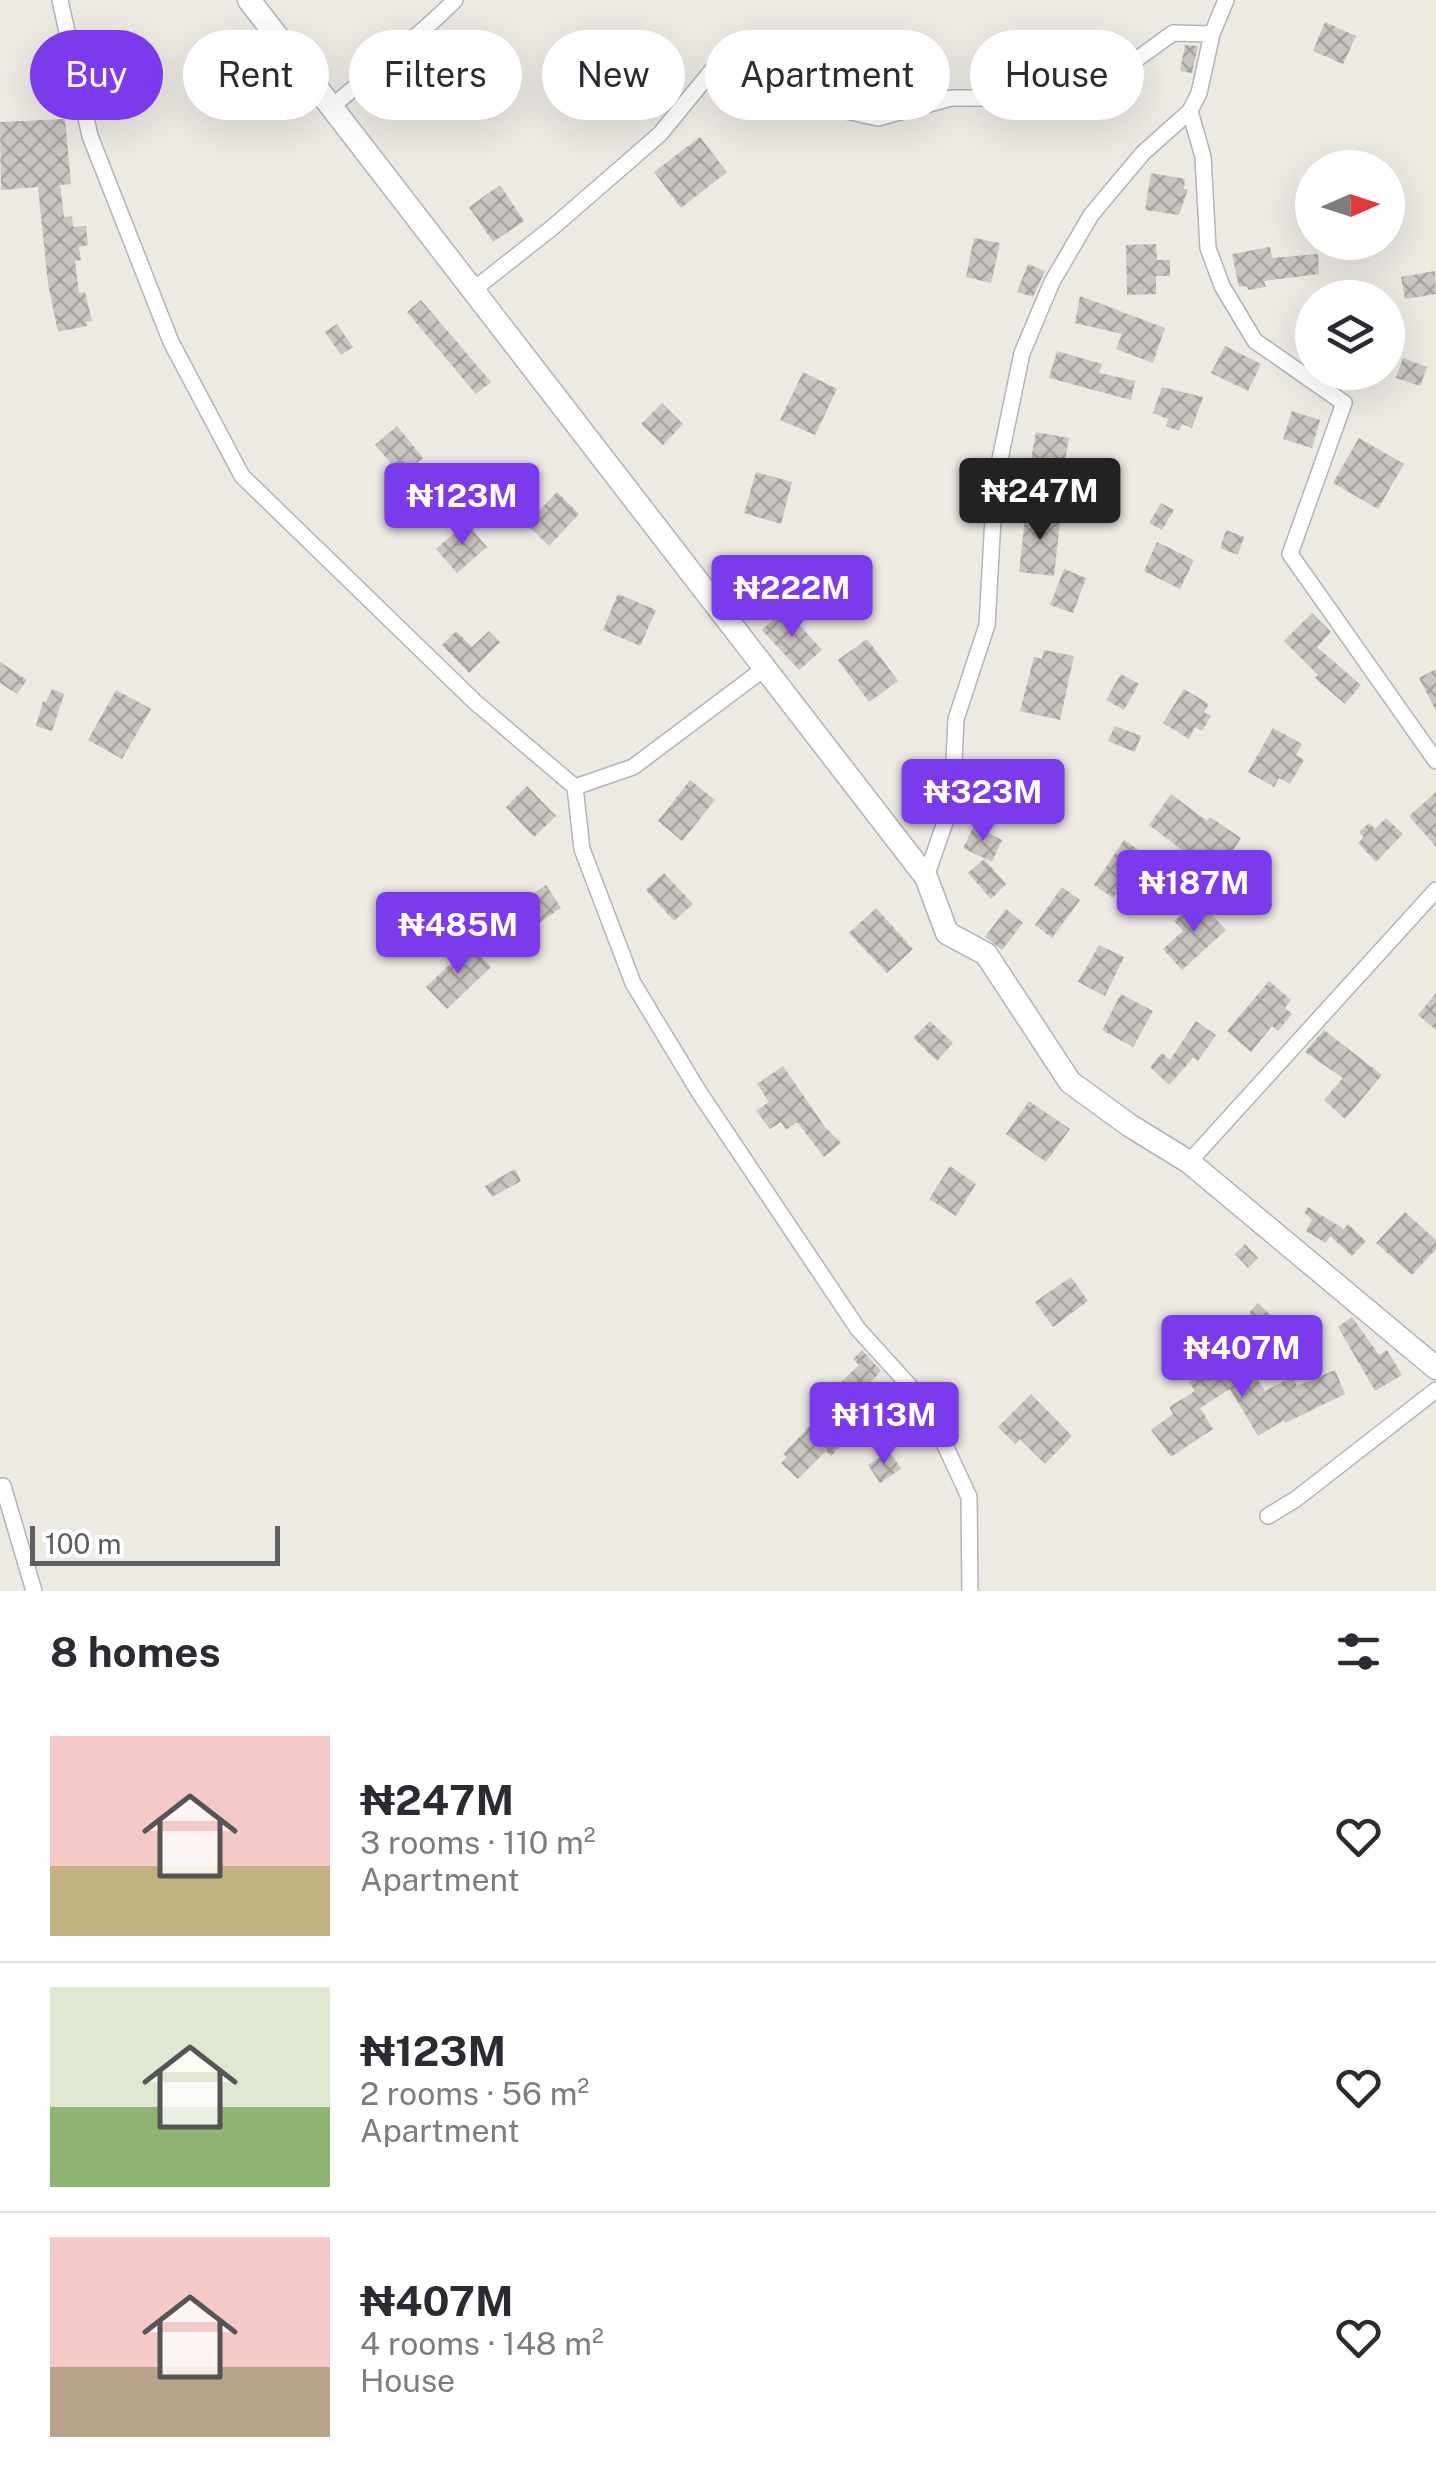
<!DOCTYPE html>
<html lang="en">
<head>
<meta charset="utf-8">
<style>
	:root { --surface:#fff; --page:#f7f7f7; --text:#2b2b33; --muted:#7c7c81; --line:#e1e1e2; --accent:#7c3aed }
	body { margin:0; font-family:"Public Sans",sans-serif; background:var(--page); color:var(--text); height:100vh; display:flex; flex-direction:column; font-size:38px; white-space:nowrap }
	* { box-sizing:border-box; margin:0 }
	p { font-size:32px; color:var(--muted) }
	.icon { flex:none; width:55px; height:55px; fill:none; stroke:currentColor; stroke-width:2; stroke-linecap:round; stroke-linejoin:round }
	.map { position:relative; height:1591px; overflow:hidden }
	.drawer { display:flex; flex-direction:column; background:var(--surface); flex:1 }
	.drawer>* { flex:none }
	.banner { position:absolute; left:30px; top:30px; width:1378px; height:90px; display:flex; gap:20px }
	.needle { width:65px; rotate:87deg }
	.controls { position:absolute; left:1295px; top:150px; display:grid; gap:20px }
	.controls a { display:grid; place-items:center; width:110px; height:110px; border-radius:50%; background:var(--surface); box-shadow:0 10px 40px #0002; font-size:50px }
	.scale { position:absolute; left:30px; bottom:25px; width:250px; box-sizing:border-box; padding-left:10px; border:5px solid #5c6063; border-top:0; font-size:28px; line-height:35px; white-space:nowrap; color:#5c6063; -webkit-text-stroke:8px #fff; paint-order:stroke }
	.price { position:absolute; translate:-50% -85px; padding:0 22px; border-radius:10px; background:var(--accent); color:#fff; font-size:32px; line-height:65px; filter:drop-shadow(0 2px 5px #0008) }
	.price::after { content:''; position:absolute; left:50%; top:60px; width:30px; height:22px; margin-left:-15px; background:inherit; clip-path:polygon(0 0,100% 0,50% 100%) }
	.price.on { background:#222; color:#fff }
	ul { padding:0; list-style:none }
	li { display:flex; align-items:center; gap:30px; height:250px; padding:0 50px }
	li+li { border-top:2px solid var(--line) }
	li span { display:grid; place-items:center; flex:none; width:280px; height:200px; border-radius:0px; color:#555 }
	li>.icon { margin-inline-start:auto }
	span .icon { width:120px; height:120px; fill:#fffc; stroke-width:1 }
	li b { font-size:42px }
	h2 { display:flex; justify-content:space-between; align-items:center; height:120px; padding:0 50px; font-size:42px }
	.chip { padding:0 35px; border-radius:45px; background:var(--surface); box-shadow:0 10px 40px #0002; font-size:35px; line-height:90px }
	.chip.on { background:var(--accent); color:#fff }
	.map>svg:first-child { display:block }
</style>
</head>
<body>
<div class="map">
<svg width="1436" height="1591" viewBox="0 0 1436 1591">
	<defs>
		<pattern id="building-cross-hatch" width="8" height="8" patternUnits="userSpaceOnUse" patternTransform="scale(2.5)"><rect width="8" height="8" fill="#c9c5c0"/><path d="M0 0l8 8M0 8l8-8" fill="none" stroke="#a6a3a0"/></pattern>
	</defs>
	<rect width="100%" height="100%" fill="#edeae4"/>
	<path fill="url(#building-cross-hatch)" d="M1325,22L1356,36L1343,64L1313,51Z
		M1185,45L1198,46L1192,73L1180,71Z
		M65,119L71,184L60,185L64,217L72,216L73,227L86,226L88,245L79,247L81,260L75,261L79,293L85,292L92,321L86,322L87,326L58,332L48,284L38,187L1,190L0,122Z
		M700,137L727,172L681,208L654,172Z
		M1151,173L1185,179L1184,189H1188L1179,215L1145,210Z
		M500,185L524,221L493,242L469,207Z
		M974,238L1000,243L991,283L966,277Z
		M1156,244L1157,260H1170V276H1156V294L1127,295L1126,245Z
		M1270,247L1272,258L1318,254L1319,274L1264,281L1266,287L1248,290L1247,286L1239,287L1232,254Z
		M1028,264L1045,271L1033,297L1017,292Z
		M1435,271L1436,294L1405,299L1401,277Z
		M1080,296L1165,328L1153,363L1116,349L1122,334L1075,323Z
		M421,300L491,382L476,394L407,312Z
		M337,324L353,347L341,355L325,332Z
		M1225,346L1261,364L1248,391L1211,373Z
		M1057,351L1102,364L1099,373L1135,381L1131,400L1049,378Z
		M1403,358L1427,367L1420,386L1396,378Z
		M803,372L837,389L815,435L780,420Z
		M1162,387L1203,397L1192,428L1182,424L1179,431L1166,426L1168,419L1153,413Z
		M662,403L683,424L663,445L641,424Z
		M1292,411L1320,420L1312,448L1283,439Z
		M397,426L423,458L402,476L375,445Z
		M1036,432L1069,438L1064,466L1031,460Z
		M1359,438L1404,464L1378,509L1333,483Z
		M1084,460L1107,463L1099,519L1076,515Z
		M756,472L792,482L781,524L744,513Z
		M557,492L579,514L549,546L526,524Z
		M1161,503L1174,510L1162,530L1149,523Z
		M1026,510L1061,514L1054,576L1019,572Z
		M466,523L487,547L457,573L436,549Z
		M1226,530L1244,537L1238,555L1220,548Z
		M1157,542L1194,560L1180,589L1144,571Z
		M1064,569L1086,578L1073,613L1050,605Z
		M618,594L656,610L640,646L603,630Z
		M785,609L822,650L799,670L762,630Z
		M1312,613L1331,632L1317,647L1361,685L1345,704L1315,678L1318,675L1284,641Z
		M456,631L472,647L489,631L500,642L469,673L442,645Z
		M867,639L898,681L869,702L838,660Z
		M1044,650L1074,656L1060,720L1020,711L1034,657L1042,659Z
		M0,662L27,680L17,694L0,683Z
		M1436,669V711L1419,678Z
		M1121,674L1139,684L1124,710L1106,700Z
		M52,689L64,694L52,731L36,726L43,701L46,702Z
		M1184,689L1209,704L1204,712L1211,716L1202,731L1195,727L1189,739L1163,723Z
		M116,690L151,709L122,759L88,740Z
		M1115,726L1141,736L1135,752L1108,741Z
		M1273,728L1302,744L1296,755L1304,760L1290,784L1279,778L1274,787L1248,772Z
		M690,780L715,800L682,841L658,821Z
		M527,786L556,816L534,837L506,807Z
		M1436,792V847L1409,816Z
		M1171,794L1207,821L1210,817L1241,838L1214,879L1181,857L1186,853L1149,825Z
		M1386,818L1403,834L1376,862L1358,843L1364,837L1359,832L1369,823L1375,829Z
		M974,826L1002,840L992,862L963,848Z
		M1124,840L1143,853L1113,898L1094,885Z
		M984,859L1006,884L991,899L968,873Z
		M1170,869L1181,881L1152,911L1141,900Z
		M664,873L693,904L674,921L646,890Z
		M546,885L561,908L527,931L511,908Z
		M1062,887L1080,900L1052,938L1035,925Z
		M1198,900L1226,930L1182,970L1163,949L1183,931L1174,921Z
		M876,908L913,949L887,973L849,933Z
		M1006,909L1023,923L1002,950L985,937Z
		M470,945L491,967L447,1009L426,987Z
		M1099,945L1124,957L1105,996L1078,982Z
		M1269,981L1291,1000L1285,1008L1292,1014L1278,1031L1272,1026L1251,1052L1227,1031Z
		M1436,993V1030L1418,1015Z
		M1121,994L1153,1011L1133,1047L1102,1030Z
		M930,1021L953,1043L937,1061L913,1038Z
		M1196,1021L1216,1035L1198,1061L1193,1058L1169,1085L1150,1067L1162,1053L1170,1060Z
		M1324,1030L1382,1075L1345,1119L1324,1100L1343,1078L1305,1052Z
		M783,1066L825,1127L841,1143L824,1157L797,1122L786,1130L781,1122L770,1129L756,1111L769,1102L757,1084Z
		M1029,1101L1070,1129L1046,1162L1006,1134Z
		M950,1166L976,1184L956,1216L929,1199Z
		M515,1169L521,1181L492,1197L485,1186Z
		M1308,1207L1344,1229L1348,1224L1366,1241L1352,1256L1330,1236L1326,1243L1306,1231L1312,1220L1304,1212Z
		M1405,1212L1436,1240V1249L1412,1275L1376,1243Z
		M1245,1244L1258,1258L1248,1268L1235,1254Z
		M1071,1277L1088,1301L1053,1327L1035,1302Z
		M1258,1303L1284,1328L1274,1338L1249,1313Z
		M1352,1317L1379,1355L1387,1350L1402,1375L1375,1391L1338,1327Z
		M1233,1342L1265,1391L1292,1377L1297,1386L1335,1370L1345,1394L1285,1423L1284,1420L1258,1436L1230,1389L1200,1408L1213,1429L1171,1457L1151,1430L1173,1414L1169,1407L1195,1391L1189,1382L1220,1363L1215,1354Z
		M862,1350L881,1371L867,1386L875,1396L842,1426L845,1429L840,1434L847,1440L831,1456L826,1451L798,1479L781,1463L787,1457L783,1454L832,1403L826,1396L859,1365L853,1359Z
		M1031,1394L1072,1436L1045,1464L1020,1439L1015,1444L998,1427Z
		M889,1451L901,1469L880,1483L868,1465Z"/>
	<g fill="none" stroke-linecap="round" stroke-linejoin="round">
		<g stroke="#b1b5b8" stroke-width="18">
			<path id="street" d="M60,0L90,136L171,342L242,476L475,702L575,787L633,767L765,668
				M332,107C373,70 417,39 455,0
				M1190,111L1203,157L1208,248L1222,286L1255,341L1344,403L1290,554L1436,761
				M473,290L553,227L660,134L714,68L810,103L878,118L951,98H1083L1173,33L1212,34
				M575,787L582,849L633,983L699,1092L858,1329L926,1404L969,1497L970,1591
				M926,877L952,802L956,719L987,625L995,483L1022,353L1052,282L1091,215L1143,153L1190,111L1199,93L1212,34L1226,0
				M1189,1162L1436,890
				M0,1487L3,1486L34,1591
				M1268,1516L1296,1499L1436,1390"/>
		</g>
		<g stroke="#b0b4b8" stroke-width="25">
			<path id="secondary" d="M249,0L926,877L947,933L986,954L1070,1082L1129,1125L1189,1162L1436,1368"/>
		</g>
		<use href="#street" stroke="#fff" stroke-width="15"/>
		<use href="#secondary" stroke="#fff" stroke-width="22"/>
	</g>
</svg>
<div class="controls">
<a><svg class="needle" viewBox="-14 -14 28 28"><path d="M0-13l5 13h-10z" fill="#e53935"/><path d="M0 13l5-13h-10z" fill="#7c7c81"/></svg></a>
<a><svg class="icon" aria-label="layers" viewBox="0 0 24 24"><path d="M12 4l9 5-9 5-9-5zM3 14l9 5 9-5"/></svg></a>
</div>
<div class="scale">100 m</div>
<b class="price on" style="left:1040px;top:543px">₦247M</b>
<b class="price" style="left:462px;top:548px">₦123M</b>
<b class="price" style="left:792px;top:640px">₦222M</b>
<b class="price" style="left:983px;top:844px">₦323M</b>
<b class="price" style="left:1194px;top:935px">₦187M</b>
<b class="price" style="left:458px;top:977px">₦485M</b>
<b class="price" style="left:1242px;top:1400px">₦407M</b>
<b class="price" style="left:884px;top:1467px">₦113M</b>
<div class="banner">
<a class="chip on">Buy</a>
<a class="chip">Rent</a>
<a class="chip">Filters</a>
<a class="chip">New</a>
<a class="chip">Apartment</a>
<a class="chip">House</a>
</div>
</div>
<section class="drawer">
<h2>8 homes<svg class="icon" aria-label="filters" viewBox="0 0 24 24"><path d="M4 7h16M4 17h16"/><circle cx="9" cy="7" r="2"/><circle cx="15" cy="17" r="2"/></svg></h2>
<ul>
<li><span style="background:linear-gradient(#f6c9c9 65%,#c2b280 0)"><svg class="icon" aria-label="home" viewBox="0 0 24 24"><path d="M3 11l9-7 9 7M6 9v11h12V9"/></svg></span><div><b>₦247M</b><p>3 rooms · 110 m²</p><p>Apartment</p></div><svg class="icon" aria-label="heart" viewBox="0 0 24 24"><path d="M12 20l-8-8c-3-5 5-10 8-4 3-6 11-1 8 4z"/></svg></li>
<li><span style="background:linear-gradient(#dfe7d0 60%,#8fb573 0)"><svg class="icon" aria-label="home" viewBox="0 0 24 24"><path d="M3 11l9-7 9 7M6 9v11h12V9"/></svg></span><div><b>₦123M</b><p>2 rooms · 56 m²</p><p>Apartment</p></div><svg class="icon" aria-label="heart" viewBox="0 0 24 24"><path d="M12 20l-8-8c-3-5 5-10 8-4 3-6 11-1 8 4z"/></svg></li>
<li><span style="background:linear-gradient(#f6c9c9 65%,#b9a48a 0)"><svg class="icon" aria-label="home" viewBox="0 0 24 24"><path d="M3 11l9-7 9 7M6 9v11h12V9"/></svg></span><div><b>₦407M</b><p>4 rooms · 148 m²</p><p>House</p></div><svg class="icon" aria-label="heart" viewBox="0 0 24 24"><path d="M12 20l-8-8c-3-5 5-10 8-4 3-6 11-1 8 4z"/></svg></li>
</ul>
</section>
</body>
</html>
